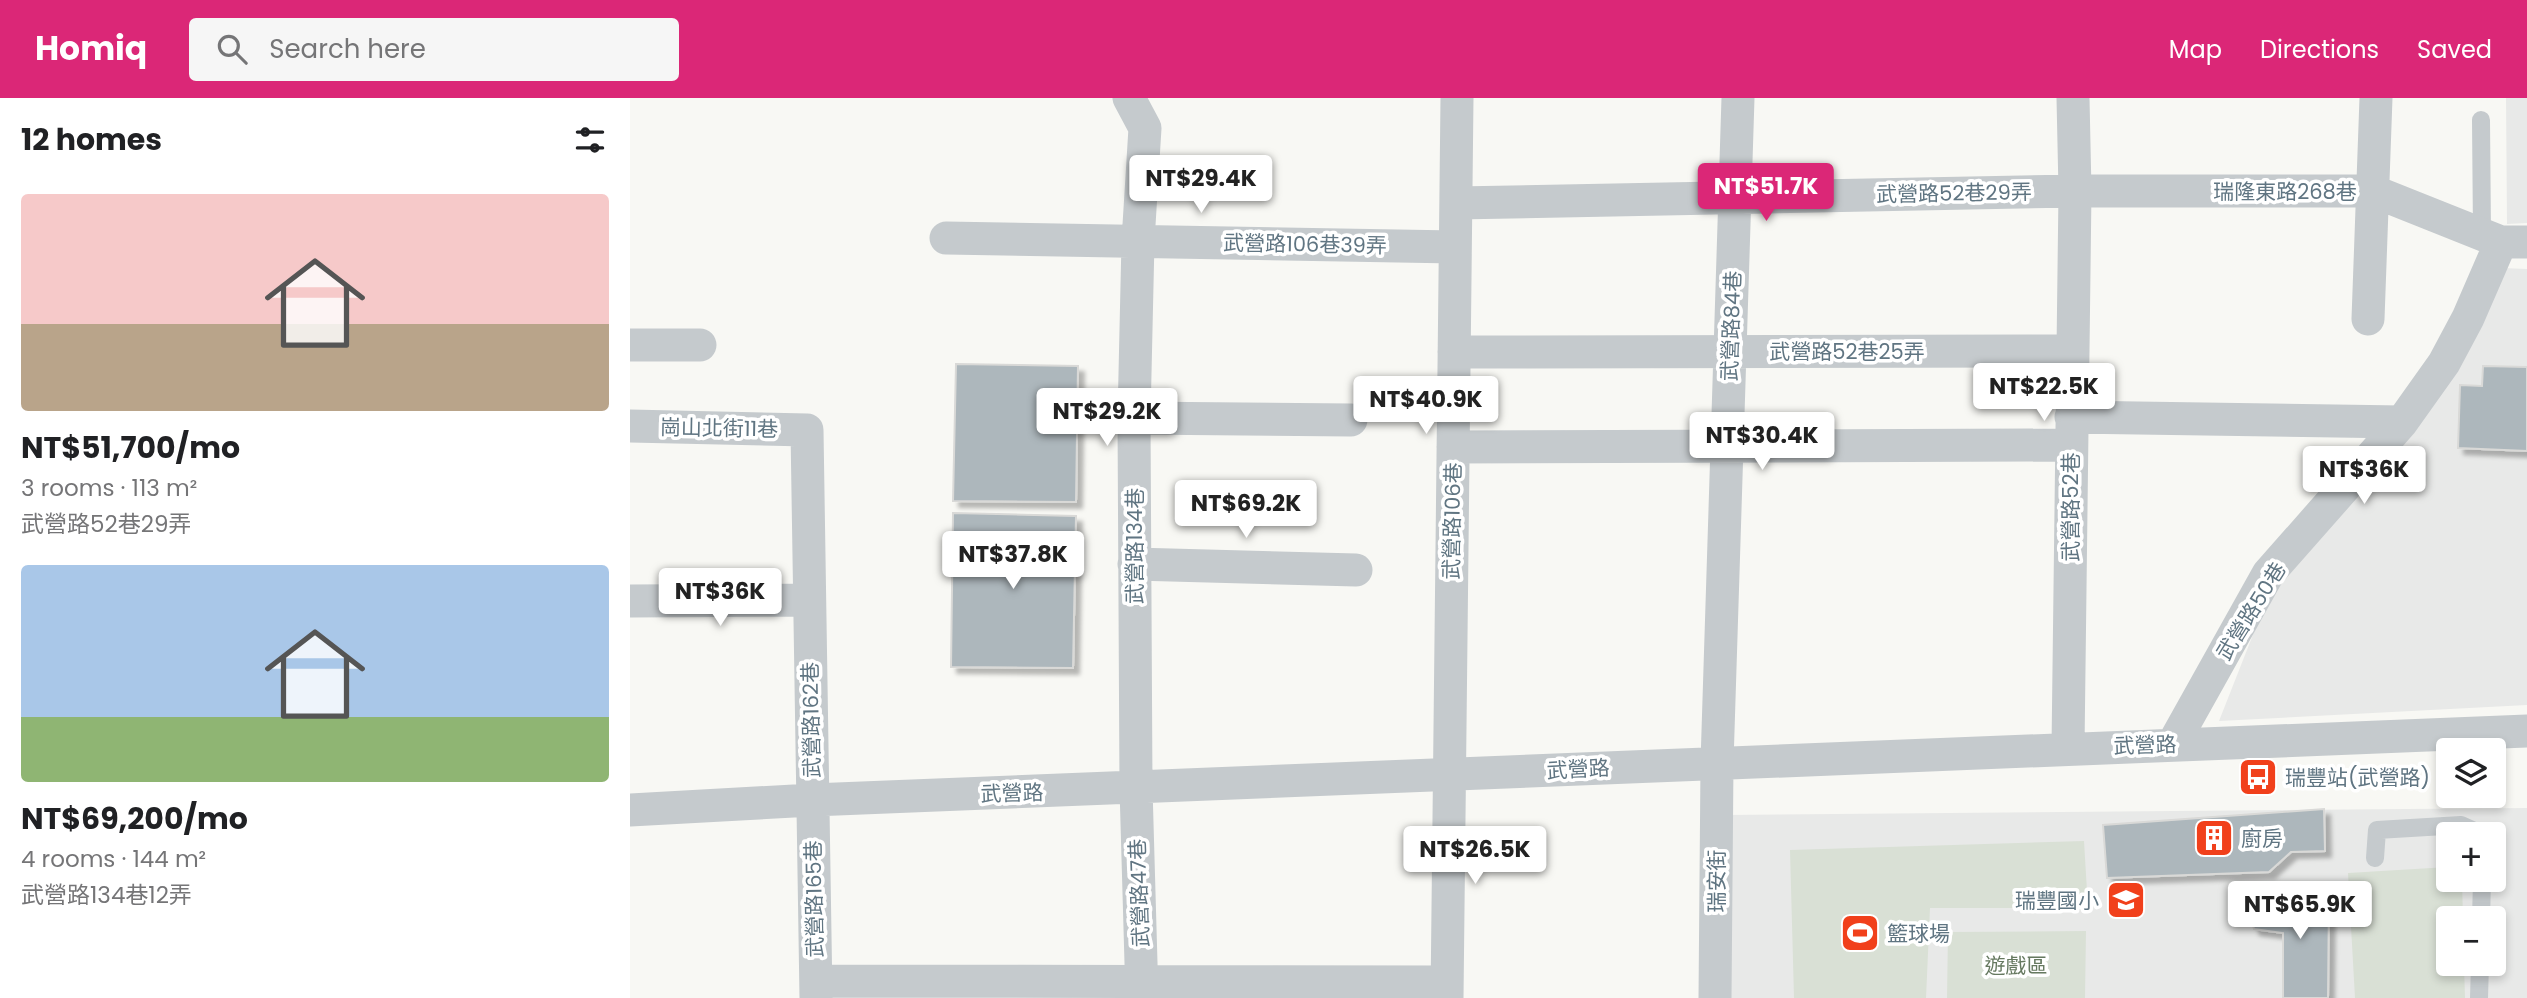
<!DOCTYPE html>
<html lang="en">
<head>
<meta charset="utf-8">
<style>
	:root { --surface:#fff; --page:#f6f6f6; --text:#202124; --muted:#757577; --accent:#db2777 }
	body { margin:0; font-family:Poppins,"Noto Sans TC",sans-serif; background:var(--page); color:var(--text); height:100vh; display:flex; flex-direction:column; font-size:26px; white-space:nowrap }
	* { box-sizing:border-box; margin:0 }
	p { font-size:23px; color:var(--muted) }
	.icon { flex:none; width:38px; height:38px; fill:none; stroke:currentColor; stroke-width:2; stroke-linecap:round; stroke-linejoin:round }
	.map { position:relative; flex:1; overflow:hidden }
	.panel { display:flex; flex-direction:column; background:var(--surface); width:630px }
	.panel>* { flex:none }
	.tools { position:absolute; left:1806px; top:640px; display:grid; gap:14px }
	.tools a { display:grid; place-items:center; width:70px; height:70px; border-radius:7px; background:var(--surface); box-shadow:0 4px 10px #0003; font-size:35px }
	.price { position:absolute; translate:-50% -60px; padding:0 16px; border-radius:7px; background:#fff; color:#222; font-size:23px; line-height:46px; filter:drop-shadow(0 2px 4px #0008) }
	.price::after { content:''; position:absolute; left:50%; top:42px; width:21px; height:16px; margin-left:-10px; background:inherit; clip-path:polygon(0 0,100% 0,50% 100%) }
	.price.selected { background:var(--accent); color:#fff }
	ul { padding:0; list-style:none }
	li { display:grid; align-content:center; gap:14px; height:371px; padding:0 21px }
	li span { display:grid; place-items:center; height:217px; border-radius:7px; color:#555 }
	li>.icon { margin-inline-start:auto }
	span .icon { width:126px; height:126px; fill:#fffc; stroke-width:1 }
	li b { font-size:30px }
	h2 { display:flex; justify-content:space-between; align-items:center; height:84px; padding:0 21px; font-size:30px }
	header { display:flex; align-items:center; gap:42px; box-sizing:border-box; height:98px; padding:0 35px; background:var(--accent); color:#fff }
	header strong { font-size:33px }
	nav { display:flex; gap:38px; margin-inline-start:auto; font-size:24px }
	.search { width:490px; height:63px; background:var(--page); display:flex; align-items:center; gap:18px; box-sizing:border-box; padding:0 24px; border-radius:7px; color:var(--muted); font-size:26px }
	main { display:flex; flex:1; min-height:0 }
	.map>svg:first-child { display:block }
</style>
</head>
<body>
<header>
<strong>Homiq</strong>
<div class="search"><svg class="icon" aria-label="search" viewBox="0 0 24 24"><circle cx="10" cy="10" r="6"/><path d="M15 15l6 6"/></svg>Search here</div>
<nav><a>Map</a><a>Directions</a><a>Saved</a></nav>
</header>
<main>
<section class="panel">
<h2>12 homes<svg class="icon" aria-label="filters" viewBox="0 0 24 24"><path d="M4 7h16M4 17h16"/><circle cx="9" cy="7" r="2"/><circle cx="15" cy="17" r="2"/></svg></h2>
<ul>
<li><span style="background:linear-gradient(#f6c9c9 60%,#b9a48a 0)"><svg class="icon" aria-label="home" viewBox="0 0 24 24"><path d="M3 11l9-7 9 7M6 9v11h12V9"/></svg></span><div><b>NT$51,700/mo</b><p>3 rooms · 113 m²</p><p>武營路52巷29弄</p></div></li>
<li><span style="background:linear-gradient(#a9c7e8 70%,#8fb573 0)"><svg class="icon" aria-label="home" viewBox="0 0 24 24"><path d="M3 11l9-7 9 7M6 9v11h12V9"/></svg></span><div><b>NT$69,200/mo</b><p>4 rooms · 144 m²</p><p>武營路134巷12弄</p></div></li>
</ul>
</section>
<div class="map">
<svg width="1897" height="900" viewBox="0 0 1897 900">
	<defs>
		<filter id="shadow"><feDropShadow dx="6" dy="6" stdDeviation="2" flood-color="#0004"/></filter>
	</defs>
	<rect width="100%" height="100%" fill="#f8f8f4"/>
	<path fill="#e8e9e8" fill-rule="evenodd" d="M1876,0H1897V125L1877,126Z
		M1872,170L1897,171V607L1589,623L1639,496Z
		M1897,710V900H1096L1095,717ZM1818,737H1864V782H1818ZM1818,821H1864V866H1818Z"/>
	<path fill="#d9e0d5" d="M1454,743L1458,810H1300L1296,900H1164L1160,752Z
		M1818,769V782H1832L1833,821H1818V866H1834L1835,900H1725L1718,775Z
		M1456,833L1455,900H1317L1318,834Z"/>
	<path fill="#adb7bc" stroke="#d9d9d7" stroke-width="2" filter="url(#shadow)" d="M326,266L448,268L446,404L323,403Z
		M1853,268L1897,269V353L1828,350L1830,287L1852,288Z
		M323,415L446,418L443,570L321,569Z
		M1694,711L1695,753L1661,754L1639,774L1477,780L1473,727Z
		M1641,794L1699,797L1698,900H1653V835L1624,831L1619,813L1635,812Z"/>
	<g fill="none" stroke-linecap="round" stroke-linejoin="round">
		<path stroke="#c5cacd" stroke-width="18" d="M1851,22L1852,137
			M1745,760L1747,732L1831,727L1853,737
			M1851,821L1852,782
			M1849,900L1850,866"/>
		<path stroke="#c5cacd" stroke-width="33" d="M499,0L515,30L508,143L504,320L506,690L512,900
			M826,105L1445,93H1743L1871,144H1897
			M316,140L825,149
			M1738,221L1746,0
			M0,247H70
			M824,254L1441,253
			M1441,319L1772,324
			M504,320L721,322
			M0,328L177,332L186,900
			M823,349L1441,347
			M504,466L726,472
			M0,503L179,502
			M1543,646L1638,476L1772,324L1814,265L1838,220L1871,144
			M1438,650L1445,93L1443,0
			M0,712L182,702L1897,633
			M186,883L817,884
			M817,900L827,0
			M1085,900L1087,665L1108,0"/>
	</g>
	<defs>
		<g id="bus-square" transform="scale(2.0125)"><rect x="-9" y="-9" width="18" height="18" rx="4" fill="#f1401b" stroke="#fff"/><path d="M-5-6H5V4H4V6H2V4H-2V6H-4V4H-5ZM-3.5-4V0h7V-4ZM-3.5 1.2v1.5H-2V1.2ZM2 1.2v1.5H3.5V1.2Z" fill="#fff"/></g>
		<g id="building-square" transform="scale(2.0125)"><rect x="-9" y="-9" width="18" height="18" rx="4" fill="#f1401b" stroke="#fff"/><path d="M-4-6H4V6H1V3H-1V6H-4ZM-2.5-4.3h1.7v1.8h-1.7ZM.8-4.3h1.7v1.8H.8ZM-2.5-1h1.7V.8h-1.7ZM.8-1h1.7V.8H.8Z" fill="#fff"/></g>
		<g id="school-square" transform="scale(2.0125)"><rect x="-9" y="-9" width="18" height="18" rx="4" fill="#f1401b" stroke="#fff"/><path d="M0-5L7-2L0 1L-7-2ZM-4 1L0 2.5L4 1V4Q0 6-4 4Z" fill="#fff"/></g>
		<g id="stadium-square" transform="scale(2.0125)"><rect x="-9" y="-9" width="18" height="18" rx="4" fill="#f1401b" stroke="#fff"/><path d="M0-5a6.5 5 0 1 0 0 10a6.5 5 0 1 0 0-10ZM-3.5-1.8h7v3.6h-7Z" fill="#fff"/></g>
	</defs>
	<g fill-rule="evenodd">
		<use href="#bus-square" x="1628" y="679"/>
		<use href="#building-square" x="1584" y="740"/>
		<use href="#school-square" x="1496" y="802"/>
		<use href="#stadium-square" x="1230" y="835"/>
	</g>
	<g text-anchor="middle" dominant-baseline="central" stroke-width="7" stroke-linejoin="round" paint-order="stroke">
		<g font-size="21" fill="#607582" stroke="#fff">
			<text x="1655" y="93">瑞隆東路268巷</text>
			<text transform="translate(1324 95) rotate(-1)">武營路52巷29弄</text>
			<text transform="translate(675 146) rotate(1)">武營路106巷39弄</text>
			<text transform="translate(1101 228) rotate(-88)">武營路84巷</text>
			<text x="1217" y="253">武營路52巷25弄</text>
			<text transform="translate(89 330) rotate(1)">崗山北街11巷</text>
			<text transform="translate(1440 409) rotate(-90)">武營路52巷</text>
			<text transform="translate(822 423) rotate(-89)">武營路106巷</text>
			<text transform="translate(504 448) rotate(-90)">武營路134巷</text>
			<text transform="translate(1621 513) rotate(-58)">武營路50巷</text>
			<text transform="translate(181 622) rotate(-91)">武營路162巷</text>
			<text transform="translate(1515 647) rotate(-2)">武營路</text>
			<text transform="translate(948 671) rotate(-3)">武營路</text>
			<text transform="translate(382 695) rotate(-2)">武營路</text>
			<text transform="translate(1086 783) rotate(-90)">瑞安街</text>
			<text transform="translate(509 795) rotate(-92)">武營路47巷</text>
			<text transform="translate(184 801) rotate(-91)">武營路165巷</text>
		</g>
		<g font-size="21" fill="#607582" stroke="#fff" text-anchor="start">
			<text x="1655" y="679">瑞豐站(武營路)</text>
			<text x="1611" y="740">廚房</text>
			<text x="1469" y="802" text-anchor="end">瑞豐國小</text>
			<text x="1257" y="835">籃球場</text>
		</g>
		<g font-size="21" fill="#667960" stroke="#fff">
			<text x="1386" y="867">遊戲區</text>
		</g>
	</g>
</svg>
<div class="tools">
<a><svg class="icon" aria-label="layers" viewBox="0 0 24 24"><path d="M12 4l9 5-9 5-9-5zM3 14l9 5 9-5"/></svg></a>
<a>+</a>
<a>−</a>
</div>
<b class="price" style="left:571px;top:117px">NT$29.4K</b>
<b class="price selected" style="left:1136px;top:125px">NT$51.7K</b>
<b class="price" style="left:1414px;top:325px">NT$22.5K</b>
<b class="price" style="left:796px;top:338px">NT$40.9K</b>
<b class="price" style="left:477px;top:350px">NT$29.2K</b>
<b class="price" style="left:1132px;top:374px">NT$30.4K</b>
<b class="price" style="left:1734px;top:408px">NT$36K</b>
<b class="price" style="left:616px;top:442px">NT$69.2K</b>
<b class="price" style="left:383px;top:493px">NT$37.8K</b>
<b class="price" style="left:90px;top:530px">NT$36K</b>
<b class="price" style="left:845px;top:788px">NT$26.5K</b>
<b class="price" style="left:1670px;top:843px">NT$65.9K</b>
</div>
</main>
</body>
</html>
